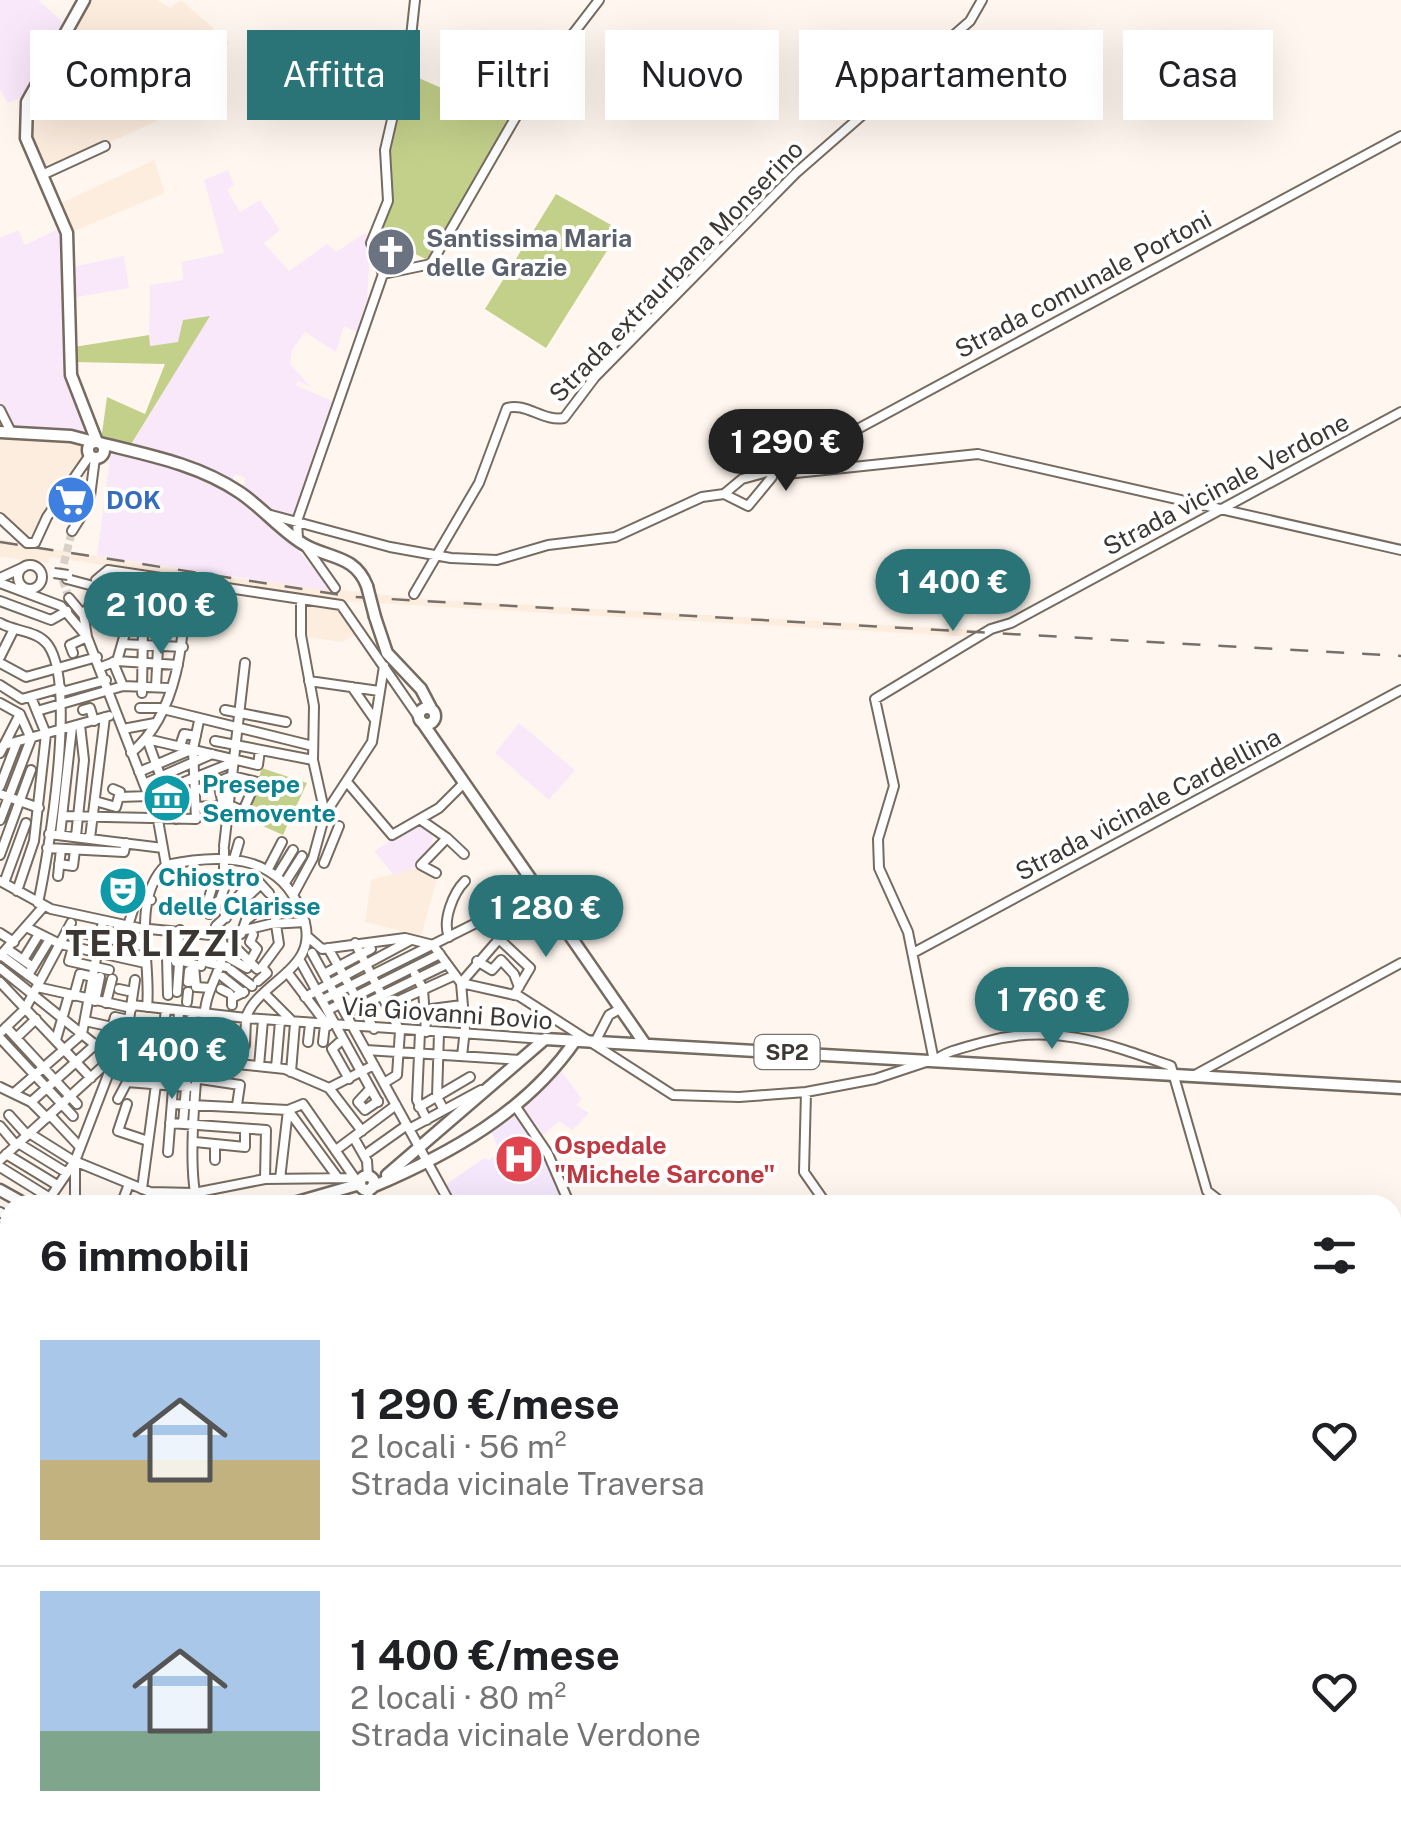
<!DOCTYPE html>
<html lang="it">
<head>
<meta charset="utf-8">
<style>
	:root { --surface:#fff; --page:#f2f2f2; --text:#202124; --muted:#757577; --line:#e0e0e0; --accent:#2a7478 }
	body { margin:0; font-family:"Public Sans",sans-serif; background:var(--page); color:var(--text); height:100vh; display:flex; flex-direction:column; font-size:38px; white-space:nowrap }
	* { box-sizing:border-box; margin:0 }
	p { font-size:32px; color:var(--muted) }
	.icon { flex:none; width:55px; height:55px; fill:none; stroke:currentColor; stroke-width:2; stroke-linecap:round; stroke-linejoin:round }
	.map { position:relative; flex:1; overflow:hidden }
	.sheet { position:absolute; left:0px; top:1195px; width:1402px; height:642px; display:flex; flex-direction:column; background:var(--surface); border-radius:30px 30px 0 0; box-shadow:0 10px 40px #0002 }
	.sheet>* { flex:none }
	.banner { position:absolute; left:30px; top:30px; width:1342px; height:90px; display:flex; gap:20px }
	.price { position:absolute; translate:-50% -85px; padding:0 22px; border-radius:35px; background:var(--accent); color:#fff; font-size:32px; line-height:65px; filter:drop-shadow(0 2px 5px #0008) }
	.price::after { content:''; position:absolute; left:50%; top:60px; width:30px; height:22px; margin-left:-15px; background:inherit; clip-path:polygon(0 0,100% 0,50% 100%) }
	.price.selected { background:#222; color:#fff }
	ul { padding:0; list-style:none }
	li { display:flex; align-items:center; gap:30px; height:250px; padding:0 40px }
	li+li { border-top:2px solid var(--line) }
	li span { display:grid; place-items:center; flex:none; width:280px; height:200px; border-radius:0px; color:#555 }
	li>.icon { margin-inline-start:auto }
	span .icon { width:120px; height:120px; fill:#fffc; stroke-width:1 }
	li b { font-size:42px }
	h2 { display:flex; justify-content:space-between; align-items:center; height:120px; padding:0 40px; font-size:42px }
	.pill { padding:0 35px; border-radius:0px; background:var(--surface); box-shadow:0 10px 40px #0002; font-size:35px; line-height:90px }
	.pill.selected { background:var(--accent); color:#fff }
	.map>svg:first-child { display:block }
</style>
</head>
<body>
<div class="map">
<svg width="1401" height="1837" viewBox="0 0 1401 1837">
	<rect width="100%" height="100%" fill="#fff7ef"/>
	<path fill="#fdeddf" d="M87,0H157L170,8L181,0L230,43L182,86L196,103L45,172L28,136L30,103Z
		M154,160L165,193L72,232L59,204Z
		M0,432L74,436L88,448L84,504L77,517L58,509L38,547L237,578L421,599L979,630L973,637L338,601L50,557L48,563L0,557V539L33,547L0,518Z
		M308,603L341,608L355,635L342,642L306,637Z
		M418,867L438,875L421,936L365,922L371,880Z"/>
	<path fill="#f9e8fa" d="M0,0H38L65,24L24,96L8,103L0,90Z
		M228,170L234,185L227,190L240,212L260,200L280,230L264,243L289,271L327,244L336,252L365,233L371,238L367,300L357,332L344,326L336,352L305,332L292,350L290,364L311,387L298,381L296,385L334,402L294,517L274,512L244,490L245,478L235,474L231,482L130,447L209,317L183,320L179,342L149,346L150,285L183,280L182,262L224,253L204,180Z
		M62,227L69,354L93,438L0,432V238L18,230L25,245Z
		M124,256L129,288L72,298V267Z
		M116,452L156,460L237,496L280,528L332,591L97,556L110,457Z
		M519,723L575,770L549,800L495,753Z
		M420,823L432,833L433,849L418,867L394,875L374,851Z
		M557,1065L582,1099L576,1105L589,1113L572,1130L559,1121L540,1138L519,1108Z"/>
	<path fill="#f6e8fc" d="M518,1114L546,1154L568,1205H454L444,1186L484,1158L489,1160L500,1152L491,1131Z"/>
	<path fill="#c3d08a" d="M403,71L511,119L430,261L413,253L409,259L397,253L391,260L386,257L387,249L374,243L392,202L388,148Z
		M556,194L620,230L546,348L485,309Z
		M210,316L130,446L101,440L107,397L145,414L165,364L74,362V347L149,335L150,346L178,342L183,320Z
		M262,768L307,783L283,835L245,818Z"/>
	<g fill="none" stroke-linecap="round" stroke-linejoin="round">
		<path stroke="#d8d1c9" stroke-width="8" stroke-dasharray="8 4" stroke-linecap="butt" d="M69,598L61,575L72,531"/>
		<g stroke="#766b60" stroke-width="12">
			<path id="minor" d="M42,175L105,146
				M383,274L431,264L536,82L599,0
				M383,274L371,243L388,201L385,150L411,37L415,0
				M0,410L11,432
				M786,474L978,454L1401,550
				M724,494L748,506L772,477
				M271,515L390,547L451,558L497,560L548,545L615,537L702,497L724,494L742,479L789,466L1401,136
				M0,518L27,543H35L47,517L90,455
				M72,531L89,504L95,458
				M298,539L297,521L383,274
				M306,547L335,588
				M18 577a12 12 0 1 1 24 0a12 12 0 1 1-24 0Z
				M0,578L24,567
				M67,579L97,587L98,597L89,606
				M96,580L108,570L341,605L420,719
				M0,583L61,606L87,637
				M103,587L138,577
				M414,594L479,483L507,408C525,402 544,422 564,418L595,377L796,173L970,21L982,0
				M69,598L84,616
				M0,601L51,620L67,611
				M93,607L83,612L87,637L158,820L166,865
				M96,613L103,597
				M0,623C15,632 37,630 48,645C77,685 49,852 38,903
				M128,626L184,628
				M122,644L183,647
				M73,653L70,645L87,637
				M0,657L13,631
				M117,661L142,575
				M113,662L123,686
				M0,663L26,677L97,657
				M101,667L117,661L178,665
				M309,681L379,691
				M0,685L22,699L61,688
				M156,687L159,627
				M352,687L375,720
				M62,692L106,680
				M142,693L143,627
				M0,703L20,714
				M140,708H159L313,746
				M83,710L90,708L94,721
				M225,710L286,722
				M37,711L123,686L170,688
				M123,729L155,723
				M147,739L258,765L260,750
				M147,739L176,819
				M215,741L313,760
				M4,745L109,716
				M180,746L184,734L196,736
				M0,753L20,714
				M131,753C179,713 184,639 186,581
				M139,772L193,749
				M217,778L223,805
				M347,782L392,835L439,808L463,784
				M144,784L212,754
				M0,786L17,742
				M0,794L39,808
				M119,797L149,796L234,762
				M95,801L116,807L120,792L113,789
				M196,807L229,805L243,811L250,795
				M153,808L232,776L257,782
				M325,814L372,742L384,666
				M62,816L196,819L193,749L199,721
				M0,820L31,739L20,714
				M421,820L447,838L421,865L436,873
				M49,834L163,848
				M60,835L72,727
				M76,836L84,760L80,725
				M90,838L105,717
				M447,838L464,854
				M224,846L245,663
				M47,848L124,852L126,843
				M224,850V881
				M0,855L31,770
				M234,859L239,842
				M324,863L339,826
				M59,864L73,866L75,850
				M268,869L282,842
				M58,876L61,849
				M277,876L293,850
				M206,880L254,879
				M0,881L51,909L139,928L221,936L270,924L305,922
				M258,881L269,893
				M286,881L302,856
				M4,883L26,823
				M17,891L34,841L46,734L31,697
				M293,895L313,858L325,814L313,760L314,706L301,635V599
				M221,897L227,881
				M205,910L212,888
				M209,914L218,901
				M226,918L224,912L254,879
				M128,926L137,897L151,900
				M216,926L261,884
				M26,927L60,944L145,963
				M67,930L143,946
				M0,933L14,942
				M241,934L246,920L267,904
				M308,937L322,949L405,938L433,945L461,983L519,996L673,1095L739,1097L806,1092L875,1079L926,1062
				M449,937C442,921 453,893 465,881
				M355,943L400,1031L397,1075L384,1083
				M224,946L237,949L257,969
				M73,947L69,961L109,970
				M328,948L374,1029
				M7,949L33,967
				M312,953L451,1205
				M913,953L1401,690
				M222,954L247,968
				M1,955L39,983
				M0,956L44,906
				M252,958L257,949L250,942L253,935
				M299,959L378,1102
				M23,960L39,934
				M477,961L492,970L501,960L514,974L519,987
				M176,962L180,930
				M194,966L196,987L211,988
				M0,968L93,1043L116,1052
				M231,970L252,986
				M189,971L188,982L195,981
				M287,972L328,1026
				M324,974L371,949
				M415,974L423,989L426,1032
				M28,975L50,939
				M223,977L243,993
				M258,981L267,973L262,967L279,944L272,899
				M0,982L91,1078
				M461,983L499,939L530,968L514,995
				M461,983L465,1029L462,1056
				M37,987L132,1008
				M119,989L133,992
				M221,989L229,993
				M177,992L179,964
				M265,994L294,1023
				M168,995L167,957L201,966L202,961L227,967
				M74,996L80,974L93,977
				M305,997L411,940
				M322,1000L538,892
				M95,1001L100,977
				M187,1002L188,992
				M106,1003L112,979
				M132,1005L246,1018C253,993 289,978 302,954C310,939 307,924 300,909C277,852 217,854 166,865
				M232,1005V998L244,992
				M387,1006L455,975
				M147,1007C152,967 130,899 166,865
				M328,1010L440,954
				M408,1012L462,1005
				M346,1013L447,964
				M85,1021L112,1027L115,1017L129,1020
				M6,1027L77,1104
				M420,1032L417,1100L427,1120
				M0,1033L25,1009L71,923
				M439,1033L437,1097L444,1110
				M0,1038L73,1116
				M16,1038L36,1019
				M343,1039L332,1049L349,1079
				M56,1040L69,995
				M308,1042L310,1024
				M323,1042L325,1025
				M595,1042L609,1015L618,1010
				M245,1045L246,1018L544,1039
				M366,1050L521,1060
				M201,1060L285,1069L329,1088
				M220,1062L223,1016
				M259,1066L263,1020
				M276,1068L280,1021
				M291,1072L295,1023
				M1193,1076L1401,963
				M200,1079L240,1085L237,1105
				M0,1087L31,1102L47,1118
				M329,1088L362,1131
				M329,1088L374,1065
				M370,1089L358,1102L365,1110L378,1101
				M806,1092L804,1172L827,1205
				M14,1093L82,1034L103,921
				M118,1099L127,1082L189,1087
				M31,1102L96,1044
				M127,1104L118,1131L148,1141
				M172,1104L288,1110L303,1104
				M303,1104L356,1180
				M419,1107L470,1077
				M516,1107L548,1154L570,1205
				M288,1110L338,1178
				M9,1115L27,1135
				M50,1115L80,1147
				M170,1123L266,1130L265,1179
				M183,1124L192,1013
				M0,1126L16,1145
				M409,1129L481,1090
				M29,1133L72,1160L150,1192L194,1193L265,1179L350,1178L359,1182
				M354,1138L367,1161L368,1176
				M195,1142L245,1147V1129
				M18,1143L67,1173
				M215,1144V1160
				M336,1150L396,1105
				M168,1152L179,1012
				M369,1152L407,1125
				M6,1154L57,1185
				M0,1160L111,1059
				M75,1165V1205
				M0,1167L50,1198
				M280,1179L288,1110
				M142,1189L166,1010
				M367,1190L371,1205
				M45,1205L75,1161L129,1020L135,980
				M121,1205L129,1184
				M198,1205C185,1166 198,1048 206,1004C210,981 229,961 221,936
				M1225,1205L1207,1191L1171,1066C1106,1043 1053,1023 984,1042C967,1047 948,1050 934,1061L908,932L879,868L878,839L894,786L875,699L991,629L1011,623L1401,412
				M0,1212L10,1218
				M0,1228L10,1225
				M1392,1257L1401,1259
				M0,1426L2,1424
				M0,1449H10
				M1392,1663L1401,1676
				M0,1807L10,1791
				M316,1828L326,1837
				M83,1837L89,1828
				M548,1837L549,1828
				M1007,1837L1008,1828"/>
		</g>
		<g stroke="#766b60" stroke-width="15">
			<path id="major" d="M84,0L27,102L26,138L67,233L71,375L97,442
				M0,432L71,436L94,442
				M88 450a8 8 0 1 1 16 0a8 8 0 1 1-16 0Z
				M100,443C148,455 197,464 239,492C262,507 282,532 305,545C330,559 355,555 367,586
				M375,617L387,653L421,689L432,710
				M419 716a8 8 0 1 1 16 0a8 8 0 1 1-16 0Z
				M422,722L645,1044
				M387,1175L545,1039L1401,1088
				M360 1183a7 7 0 1 1 14 0a7 7 0 1 1-14 0Z
				M372,1187C450,1154 526,1112 575,1041
				M0,1190L27,1205
				M287,1205L360,1184"/>
		</g>
		<use href="#minor" stroke="#fff" stroke-width="8"/>
		<use href="#major" stroke="#fff" stroke-width="10"/>
		<path stroke="#76706a" stroke-width="2.5" stroke-dasharray="18 18" stroke-linecap="butt" d="M0,542L354,597L1401,656"/>
		<g stroke="#766b60" stroke-width="12" stroke-linecap="butt">
			<path id="minor-bridge" d="M54,573L68,575"/>
		</g>
		<g stroke="#766b60" stroke-width="15" stroke-linecap="butt">
			<path id="major-bridge" d="M367,586L375,617"/>
		</g>
		<use href="#minor-bridge" stroke="#fff" stroke-width="8"/>
		<use href="#major-bridge" stroke="#fff" stroke-width="10"/>
	</g>
	<defs>
		<g id="church-disc" transform="scale(2.5)"><circle r="9.5" fill="#6b7280" stroke="#fff"/><path d="M-1.2-6h2.4v3.5h3.3v2.4h-3.3V6h-2.4V-.1h-3.3v-2.4h3.3Z" fill="#fff"/></g>
		<g id="supermarket-disc" transform="scale(2.5)"><circle r="9.5" fill="#3f7fe0" stroke="#fff"/><path d="M-6-5.5h2.5l.6 2H6L4.5 2H-2.5L-4.4-4H-6ZM-1.5 3.2a1.3 1.3 0 1 0 .1 0ZM3 3.2a1.3 1.3 0 1 0 .1 0Z" fill="#fff"/></g>
		<g id="museum-disc" transform="scale(2.5)"><circle r="9.5" fill="#0f9aa8" stroke="#fff"/><path d="M0-6L6-3V-2H-6V-3ZM-5-1h2V3h-2ZM-1-1h2V3h-2ZM3-1h2V3H3ZM-6 4H6V6H-6Z" fill="#fff"/></g>
		<g id="theatre-disc" transform="scale(2.5)"><circle r="9.5" fill="#0f9aa8" stroke="#fff"/><path d="M-5-5.5Q0-4 5-5.5V0Q5 5 0 6Q-5 5-5 0ZM-3.3-2.5H-1v1.5H-3.3ZM1-2.5H3.3v1.5H1ZM-2.8 1Q0 5.5 2.8 1Z" fill="#fff"/></g>
		<g id="hospital-disc" transform="scale(2.5)"><circle r="9.5" fill="#e0444e" stroke="#fff"/><path d="M-5-5h3v3.5h4V-5h3V5h-3V1.5h-4V5h-3Z" fill="#fff"/></g>
	</defs>
	<g fill-rule="evenodd">
		<use href="#church-disc" x="391" y="252"/>
		<use href="#supermarket-disc" x="71" y="500"/>
		<use href="#museum-disc" x="167" y="798"/>
		<use href="#theatre-disc" x="123" y="891"/>
		<use href="#hospital-disc" x="519" y="1159"/>
	</g>
	<g text-anchor="middle" dominant-baseline="central" stroke-width="8" stroke-linejoin="round" paint-order="stroke">
		<rect fill="#fff" stroke="#767370" stroke-width="2.5" x="754.5" y="1035" width="65" height="34" rx="8"/>
		<g font-size="22" font-weight="bold" fill="#3c3732">
			<text x="787" y="1052">SP2</text>
		</g>
		<g font-size="25" font-weight="bold" fill="#5b616d" stroke="#fff" text-anchor="start">
			<text x="426" y="238">Santissima Maria<tspan x="426" dy="29">delle Grazie</tspan></text>
		</g>
		<g font-size="25" fill="#3c3732" stroke="#fff">
			<text transform="translate(676 271) rotate(-46)">Strada extraurbana Monserino</text>
			<text transform="translate(1083 284) rotate(-28)">Strada comunale Portoni</text>
			<text transform="translate(1226 484) rotate(-28)">Strada vicinale Verdone</text>
			<text transform="translate(1148 804) rotate(-28)">Strada vicinale Cardellina</text>
			<text transform="translate(447 1013) rotate(4)">Via Giovanni Bovio</text>
		</g>
		<g font-size="25" font-weight="bold" fill="#366cbe" stroke="#fff" text-anchor="start">
			<text x="106" y="500">DOK</text>
		</g>
		<g font-size="25" font-weight="bold" fill="#0d838f" stroke="#fff" text-anchor="start">
			<text x="202" y="784">Presepe<tspan x="202" dy="29">Semovente</tspan></text>
			<text x="158" y="877">Chiostro<tspan x="158" dy="29">delle Clarisse</tspan></text>
		</g>
		<g font-size="25" font-weight="bold" fill="#be3a42" stroke="#fff" text-anchor="start">
			<text x="554" y="1145">Ospedale<tspan x="554" dy="29">"Michele Sarcone"</tspan></text>
		</g>
		<g font-size="35" font-weight="bold" letter-spacing="2.5" fill="#3c3732" stroke="#fff">
			<text x="154" y="943">TERLIZZI</text>
		</g>
	</g>
</svg>
<b class="price selected" style="left:786px;top:494px">1 290 €</b>
<b class="price" style="left:953px;top:634px">1 400 €</b>
<b class="price" style="left:161px;top:657px">2 100 €</b>
<b class="price" style="left:546px;top:960px">1 280 €</b>
<b class="price" style="left:1052px;top:1052px">1 760 €</b>
<b class="price" style="left:172px;top:1102px">1 400 €</b>
<div class="banner">
<a class="pill">Compra</a>
<a class="pill selected">Affitta</a>
<a class="pill">Filtri</a>
<a class="pill">Nuovo</a>
<a class="pill">Appartamento</a>
<a class="pill">Casa</a>
</div>
<section class="sheet">
<h2>6 immobili<svg class="icon" aria-label="filters" viewBox="0 0 24 24"><path d="M4 7h16M4 17h16"/><circle cx="9" cy="7" r="2"/><circle cx="15" cy="17" r="2"/></svg></h2>
<ul>
<li><span style="background:linear-gradient(#a9c7e8 60%,#c2b280 0)"><svg class="icon" aria-label="home" viewBox="0 0 24 24"><path d="M3 11l9-7 9 7M6 9v11h12V9"/></svg></span><div><b>1 290 €/mese</b><p>2 locali · 56 m²</p><p>Strada vicinale Traversa</p></div><svg class="icon" aria-label="heart" viewBox="0 0 24 24"><path d="M12 20l-8-8c-3-5 5-10 8-4 3-6 11-1 8 4z"/></svg></li>
<li><span style="background:linear-gradient(#a9c7e8 70%,#7fa58c 0)"><svg class="icon" aria-label="home" viewBox="0 0 24 24"><path d="M3 11l9-7 9 7M6 9v11h12V9"/></svg></span><div><b>1 400 €/mese</b><p>2 locali · 80 m²</p><p>Strada vicinale Verdone</p></div><svg class="icon" aria-label="heart" viewBox="0 0 24 24"><path d="M12 20l-8-8c-3-5 5-10 8-4 3-6 11-1 8 4z"/></svg></li>
</ul>
</section>
</div>
</body>
</html>
